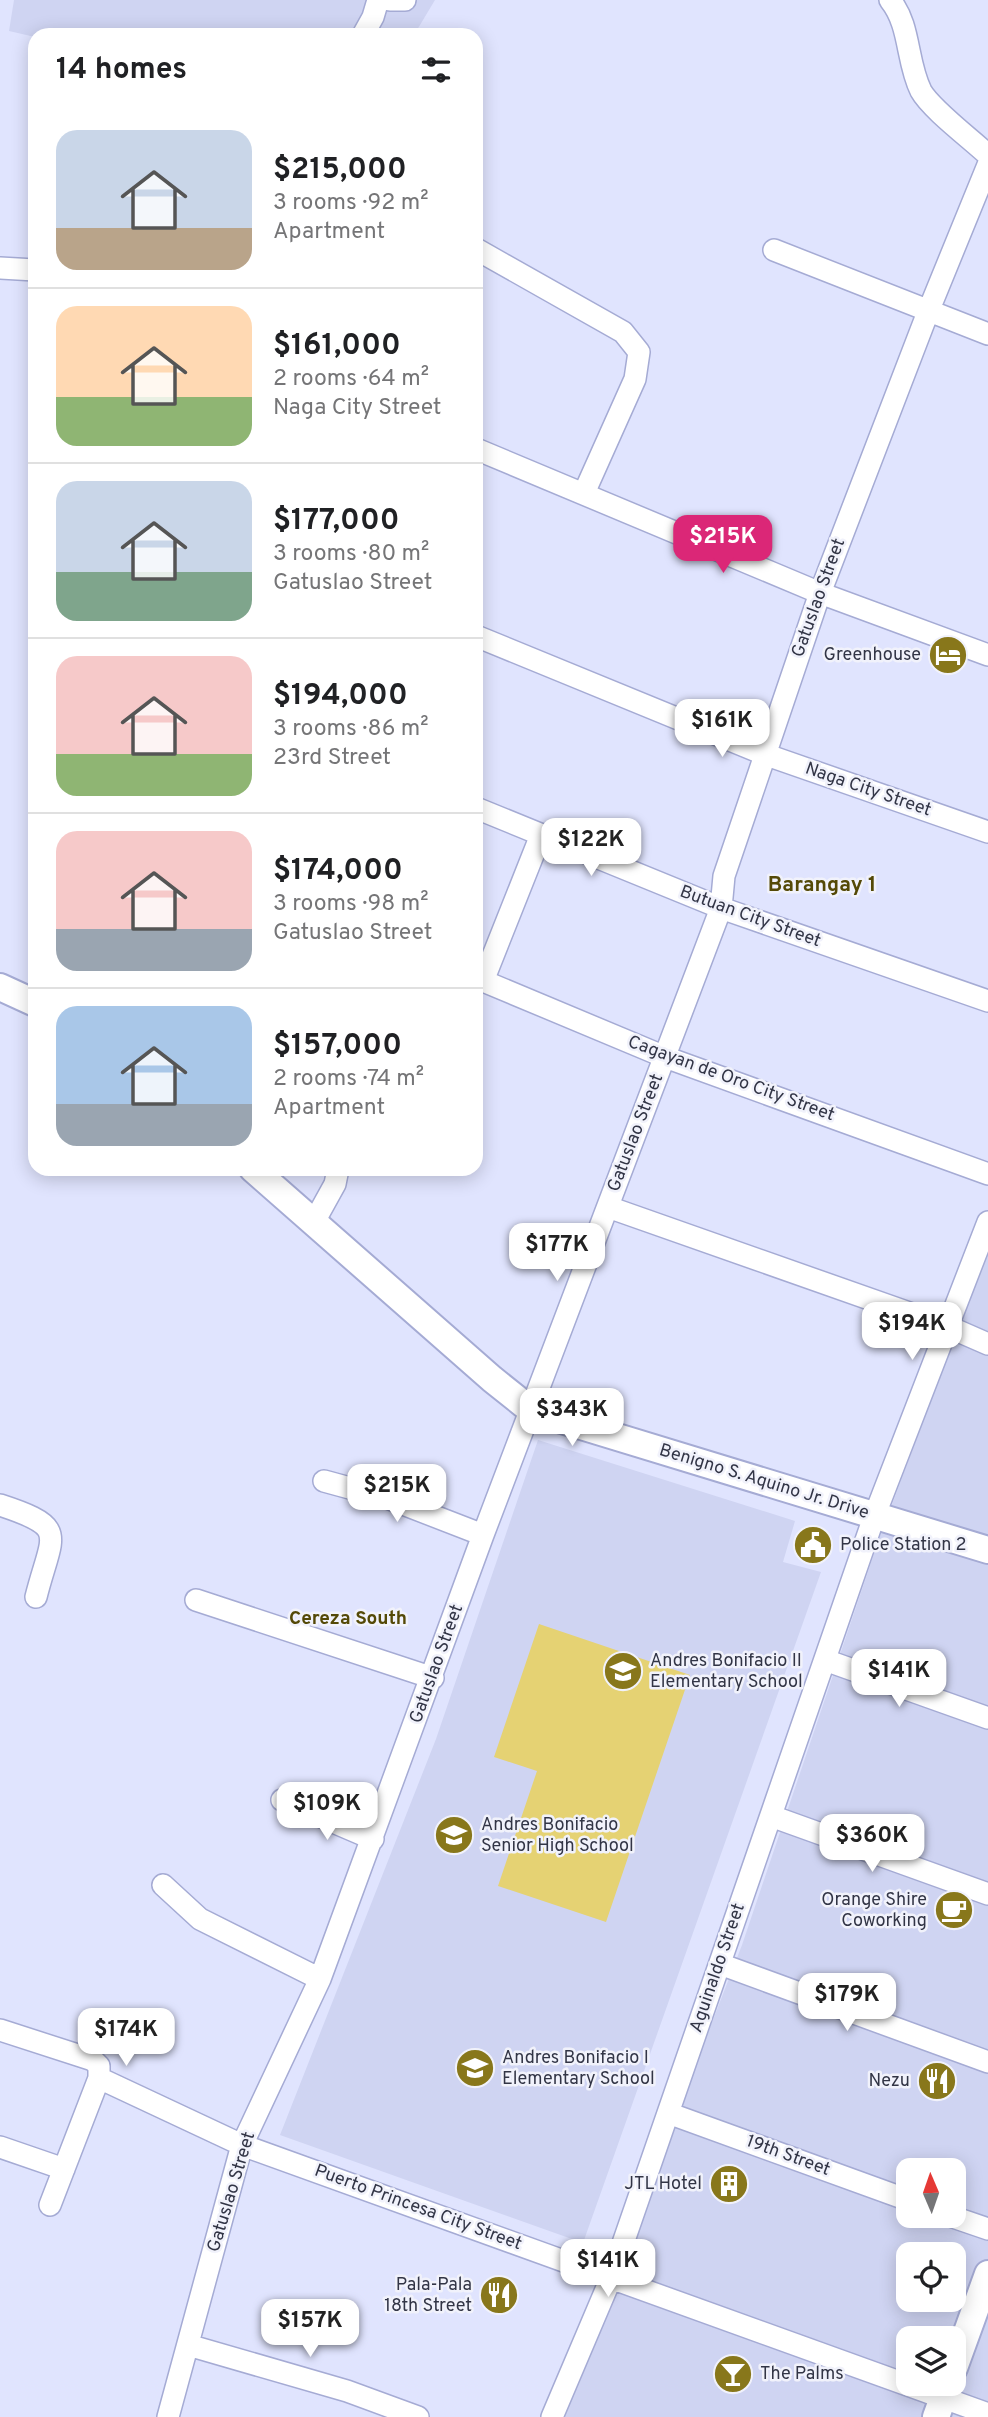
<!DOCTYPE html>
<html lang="en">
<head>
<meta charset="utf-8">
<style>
	:root { --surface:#fff; --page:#f2f2f2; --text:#202124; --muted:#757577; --line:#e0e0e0; --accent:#db2777 }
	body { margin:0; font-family:Overpass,sans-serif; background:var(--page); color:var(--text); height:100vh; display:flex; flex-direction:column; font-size:26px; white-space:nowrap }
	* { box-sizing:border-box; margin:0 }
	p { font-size:23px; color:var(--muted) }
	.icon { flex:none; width:38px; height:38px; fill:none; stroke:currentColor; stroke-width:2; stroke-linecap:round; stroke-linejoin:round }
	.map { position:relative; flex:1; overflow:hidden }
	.side { position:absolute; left:28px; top:28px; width:455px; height:1148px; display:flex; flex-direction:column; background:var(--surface); border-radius:21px; box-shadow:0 4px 18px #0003 }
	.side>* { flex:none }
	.needle { width:46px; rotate:358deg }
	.fabs { position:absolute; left:896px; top:2158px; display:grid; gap:14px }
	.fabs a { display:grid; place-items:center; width:70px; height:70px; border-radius:14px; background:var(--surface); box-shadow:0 4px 18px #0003; font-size:35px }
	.price { position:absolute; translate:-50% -60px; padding:0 16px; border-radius:14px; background:#fff; color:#222; font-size:23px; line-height:46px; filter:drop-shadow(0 2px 4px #0008) }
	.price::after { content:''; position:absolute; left:50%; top:42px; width:21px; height:16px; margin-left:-10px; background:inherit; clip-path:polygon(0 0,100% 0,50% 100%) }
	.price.current { background:var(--accent); color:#fff }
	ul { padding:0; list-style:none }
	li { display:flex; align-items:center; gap:21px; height:175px; padding:0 28px }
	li+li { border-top:2px solid var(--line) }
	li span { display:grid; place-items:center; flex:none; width:196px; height:140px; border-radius:21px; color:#555 }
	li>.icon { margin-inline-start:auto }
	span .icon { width:84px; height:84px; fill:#fffc; stroke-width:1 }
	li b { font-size:30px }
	h2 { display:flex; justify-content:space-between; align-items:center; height:84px; padding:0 28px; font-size:30px }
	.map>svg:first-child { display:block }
</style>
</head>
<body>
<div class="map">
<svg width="988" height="2417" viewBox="0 0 988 2417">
	<rect width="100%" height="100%" fill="#e0e4fe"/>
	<path fill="#cfd4f2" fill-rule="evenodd" d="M14,0H435L414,35L35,37L9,31Z
		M988,1249V2417H559L742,1945L879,1539ZM908,2170H954V2216H908ZM908,2254H954V2300H908ZM908,2338H954V2384H908Z
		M538,1440L795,1521L783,1562L821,1572L583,2243L280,2135L436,1739Z"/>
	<path fill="#e5d273" d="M539,1624L690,1675L606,1922L498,1886L537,1771L494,1757Z"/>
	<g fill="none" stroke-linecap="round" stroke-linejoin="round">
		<g stroke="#a5abd4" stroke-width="24">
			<path id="minor" d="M390,0H405
				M890,0C911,26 906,61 921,91C931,109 971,139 988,155
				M363,35L373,17L378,0
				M476,249L623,332L639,352L635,379L584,493
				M774,250L988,334
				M0,268L35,270
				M476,449L820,593L988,655
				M476,636L764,754L988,832
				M476,808L721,908L988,1001
				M476,978L665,1057L988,1174
				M483,981L541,835
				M608,1207L949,1327L988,1344
				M314,1222L335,1184L338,1169
				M324,1481L390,1499L483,1535
				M0,1505C70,1528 52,1533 36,1597
				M196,1600L433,1678
				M825,1660L988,1718
				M282,1800L373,1839
				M771,1816L988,1894
				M163,1885L200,1919L320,1979
				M720,1964L988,2062
				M0,2030L93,2060L99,2066V2078L242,2145L988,2414
				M668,2113L908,2200
				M0,2147L64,2169
				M50,2205L99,2078
				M950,2216L988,2229
				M188,2345L347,2391L418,2417
				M168,2417L242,2145L320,1979L483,1535L721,908L724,876L820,593L928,312L988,165
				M552,2417L611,2278L874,1517L988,1222"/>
		</g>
		<g stroke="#a5abd4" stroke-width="30">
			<path id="major" d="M0,987L35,1003
				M253,1169L492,1379L532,1411L988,1550
				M954,2368L988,2274
				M936,2417L948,2384"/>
		</g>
		<use href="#minor" stroke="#fff" stroke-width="21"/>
		<use href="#major" stroke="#fff" stroke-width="26"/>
	</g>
	<defs>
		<g id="hotel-disc" transform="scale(2.0125)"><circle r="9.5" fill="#88771b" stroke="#f1f2fb"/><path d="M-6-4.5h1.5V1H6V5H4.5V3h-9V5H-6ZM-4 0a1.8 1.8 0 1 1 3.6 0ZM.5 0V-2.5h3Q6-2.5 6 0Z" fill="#fff"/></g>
		<g id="civic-disc" transform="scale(2.0125)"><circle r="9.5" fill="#88771b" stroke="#f1f2fb"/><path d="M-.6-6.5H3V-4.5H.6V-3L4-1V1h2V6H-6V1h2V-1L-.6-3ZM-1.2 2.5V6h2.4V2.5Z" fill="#fff"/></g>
		<g id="school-disc" transform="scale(2.0125)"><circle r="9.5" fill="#88771b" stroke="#f1f2fb"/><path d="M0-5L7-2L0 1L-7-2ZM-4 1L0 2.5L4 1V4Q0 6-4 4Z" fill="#fff"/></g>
		<g id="cafe-disc" transform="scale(2.0125)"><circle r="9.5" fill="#88771b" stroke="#f1f2fb"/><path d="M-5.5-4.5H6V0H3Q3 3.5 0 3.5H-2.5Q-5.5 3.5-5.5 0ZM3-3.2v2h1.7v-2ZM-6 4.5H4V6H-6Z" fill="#fff"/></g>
		<g id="restaurant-disc" transform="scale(2.0125)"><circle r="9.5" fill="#88771b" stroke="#f1f2fb"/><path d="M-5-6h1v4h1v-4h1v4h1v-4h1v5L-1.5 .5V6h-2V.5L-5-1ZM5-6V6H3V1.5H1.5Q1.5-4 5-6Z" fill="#fff"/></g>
		<g id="building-disc" transform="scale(2.0125)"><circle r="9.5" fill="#88771b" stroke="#f1f2fb"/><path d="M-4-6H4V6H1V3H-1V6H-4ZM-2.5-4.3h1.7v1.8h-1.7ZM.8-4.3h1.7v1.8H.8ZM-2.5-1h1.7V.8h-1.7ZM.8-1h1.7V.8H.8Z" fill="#fff"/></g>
		<g id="bar-disc" transform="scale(2.0125)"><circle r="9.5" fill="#88771b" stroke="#f1f2fb"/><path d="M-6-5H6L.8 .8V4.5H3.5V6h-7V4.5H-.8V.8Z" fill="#fff"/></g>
	</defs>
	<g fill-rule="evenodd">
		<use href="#hotel-disc" x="948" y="655"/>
		<use href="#civic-disc" x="813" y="1545"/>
		<use href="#school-disc" x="623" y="1671"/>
		<use href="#school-disc" x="454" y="1835"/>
		<use href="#cafe-disc" x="954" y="1910"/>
		<use href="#school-disc" x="475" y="2068"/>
		<use href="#restaurant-disc" x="937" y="2081"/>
		<use href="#building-disc" x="729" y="2184"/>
		<use href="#restaurant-disc" x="499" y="2295"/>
		<use href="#bar-disc" x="733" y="2374"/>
	</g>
	<g text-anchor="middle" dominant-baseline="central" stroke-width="5" stroke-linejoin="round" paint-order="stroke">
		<g font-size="18" fill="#323546" stroke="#f1f2fb">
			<text transform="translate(819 598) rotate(-70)">Gatuslao Street</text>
			<text transform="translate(868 790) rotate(19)">Naga City Street</text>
			<text transform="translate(750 917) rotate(20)">Butuan City Street</text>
			<text transform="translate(731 1079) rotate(20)">Cagayan de Oro City Street</text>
			<text transform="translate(636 1133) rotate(-69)">Gatuslao Street</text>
			<text transform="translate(764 1482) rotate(17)">Benigno S. Aquino Jr. Drive</text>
			<text transform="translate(437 1664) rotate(-70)">Gatuslao Street</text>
			<text transform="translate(718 1968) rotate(-71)">Aguinaldo Street</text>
			<text transform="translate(788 2156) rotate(20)">19th Street</text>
			<text transform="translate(232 2192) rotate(-73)">Gatuslao Street</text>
			<text transform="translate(418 2208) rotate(20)">Puerto Princesa City Street</text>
		</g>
		<g font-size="18" fill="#323546" stroke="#f1f2fb" text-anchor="end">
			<text x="921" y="655">Greenhouse</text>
			<text x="840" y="1545" text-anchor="start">Police Station 2</text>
			<text x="650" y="1661" text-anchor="start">Andres Bonifacio II<tspan x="650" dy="21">Elementary School</tspan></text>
			<text x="481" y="1825" text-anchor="start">Andres Bonifacio<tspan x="481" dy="21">Senior High School</tspan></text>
			<text x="927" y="1900">Orange Shire<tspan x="927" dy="21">Coworking</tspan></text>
			<text x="502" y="2058" text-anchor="start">Andres Bonifacio I<tspan x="502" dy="21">Elementary School</tspan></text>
			<text x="910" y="2081">Nezu</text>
			<text x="702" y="2184">JTL Hotel</text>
			<text x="472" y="2285">Pala-Pala<tspan x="472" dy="21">18th Street</tspan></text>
			<text x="760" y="2374" text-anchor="start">The Palms</text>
		</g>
		<g font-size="19" font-weight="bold" fill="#544907" stroke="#f1f2fb">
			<text x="348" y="1619">Cereza South</text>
		</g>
		<g font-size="21" font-weight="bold" fill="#544907" stroke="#f1f2fb">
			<text x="822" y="885">Barangay 1</text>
		</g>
	</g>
</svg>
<div class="fabs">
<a><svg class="needle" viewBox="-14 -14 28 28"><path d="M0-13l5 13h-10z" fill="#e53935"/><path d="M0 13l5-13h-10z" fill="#757577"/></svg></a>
<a><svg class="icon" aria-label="locate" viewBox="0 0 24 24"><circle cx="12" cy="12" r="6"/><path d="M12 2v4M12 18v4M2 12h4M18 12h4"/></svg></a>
<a><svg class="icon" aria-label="layers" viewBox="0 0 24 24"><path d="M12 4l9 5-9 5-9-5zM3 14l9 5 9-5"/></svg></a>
</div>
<b class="price current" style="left:723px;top:575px">$215K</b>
<b class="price" style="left:722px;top:759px">$161K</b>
<b class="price" style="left:591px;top:878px">$122K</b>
<b class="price" style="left:557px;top:1283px">$177K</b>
<b class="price" style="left:912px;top:1362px">$194K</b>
<b class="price" style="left:572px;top:1448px">$343K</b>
<b class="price" style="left:397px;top:1524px">$215K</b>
<b class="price" style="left:899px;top:1709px">$141K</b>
<b class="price" style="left:327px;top:1842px">$109K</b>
<b class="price" style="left:872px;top:1874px">$360K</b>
<b class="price" style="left:847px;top:2033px">$179K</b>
<b class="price" style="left:126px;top:2068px">$174K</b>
<b class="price" style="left:608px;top:2299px">$141K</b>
<b class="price" style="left:310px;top:2359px">$157K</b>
<section class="side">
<h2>14 homes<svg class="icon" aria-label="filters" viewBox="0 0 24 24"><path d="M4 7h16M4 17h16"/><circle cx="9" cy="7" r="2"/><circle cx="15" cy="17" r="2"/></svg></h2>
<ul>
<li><span style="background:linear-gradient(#c9d6e8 70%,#b9a48a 0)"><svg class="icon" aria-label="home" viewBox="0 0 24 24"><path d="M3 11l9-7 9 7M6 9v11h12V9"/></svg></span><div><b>$215,000</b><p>3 rooms · 92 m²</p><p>Apartment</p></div></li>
<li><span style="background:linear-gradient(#ffd9b3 65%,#8fb573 0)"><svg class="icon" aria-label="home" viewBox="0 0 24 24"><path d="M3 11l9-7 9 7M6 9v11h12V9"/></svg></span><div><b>$161,000</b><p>2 rooms · 64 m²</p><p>Naga City Street</p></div></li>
<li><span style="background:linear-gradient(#c9d6e8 65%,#7fa58c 0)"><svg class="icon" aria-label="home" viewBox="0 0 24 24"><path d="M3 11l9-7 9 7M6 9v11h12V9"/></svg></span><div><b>$177,000</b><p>3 rooms · 80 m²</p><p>Gatuslao Street</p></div></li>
<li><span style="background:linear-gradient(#f6c9c9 70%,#8fb573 0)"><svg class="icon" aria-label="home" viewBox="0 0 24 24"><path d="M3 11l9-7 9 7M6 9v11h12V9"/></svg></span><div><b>$194,000</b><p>3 rooms · 86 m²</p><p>23rd Street</p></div></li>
<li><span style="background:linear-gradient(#f6c9c9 70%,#9aa5b1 0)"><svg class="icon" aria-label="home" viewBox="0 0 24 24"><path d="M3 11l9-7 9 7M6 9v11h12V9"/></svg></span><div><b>$174,000</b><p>3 rooms · 98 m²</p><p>Gatuslao Street</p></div></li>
<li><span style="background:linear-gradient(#a9c7e8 70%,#9aa5b1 0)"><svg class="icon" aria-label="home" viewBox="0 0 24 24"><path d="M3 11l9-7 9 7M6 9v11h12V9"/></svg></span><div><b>$157,000</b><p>2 rooms · 74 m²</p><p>Apartment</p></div></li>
</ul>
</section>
</div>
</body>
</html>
